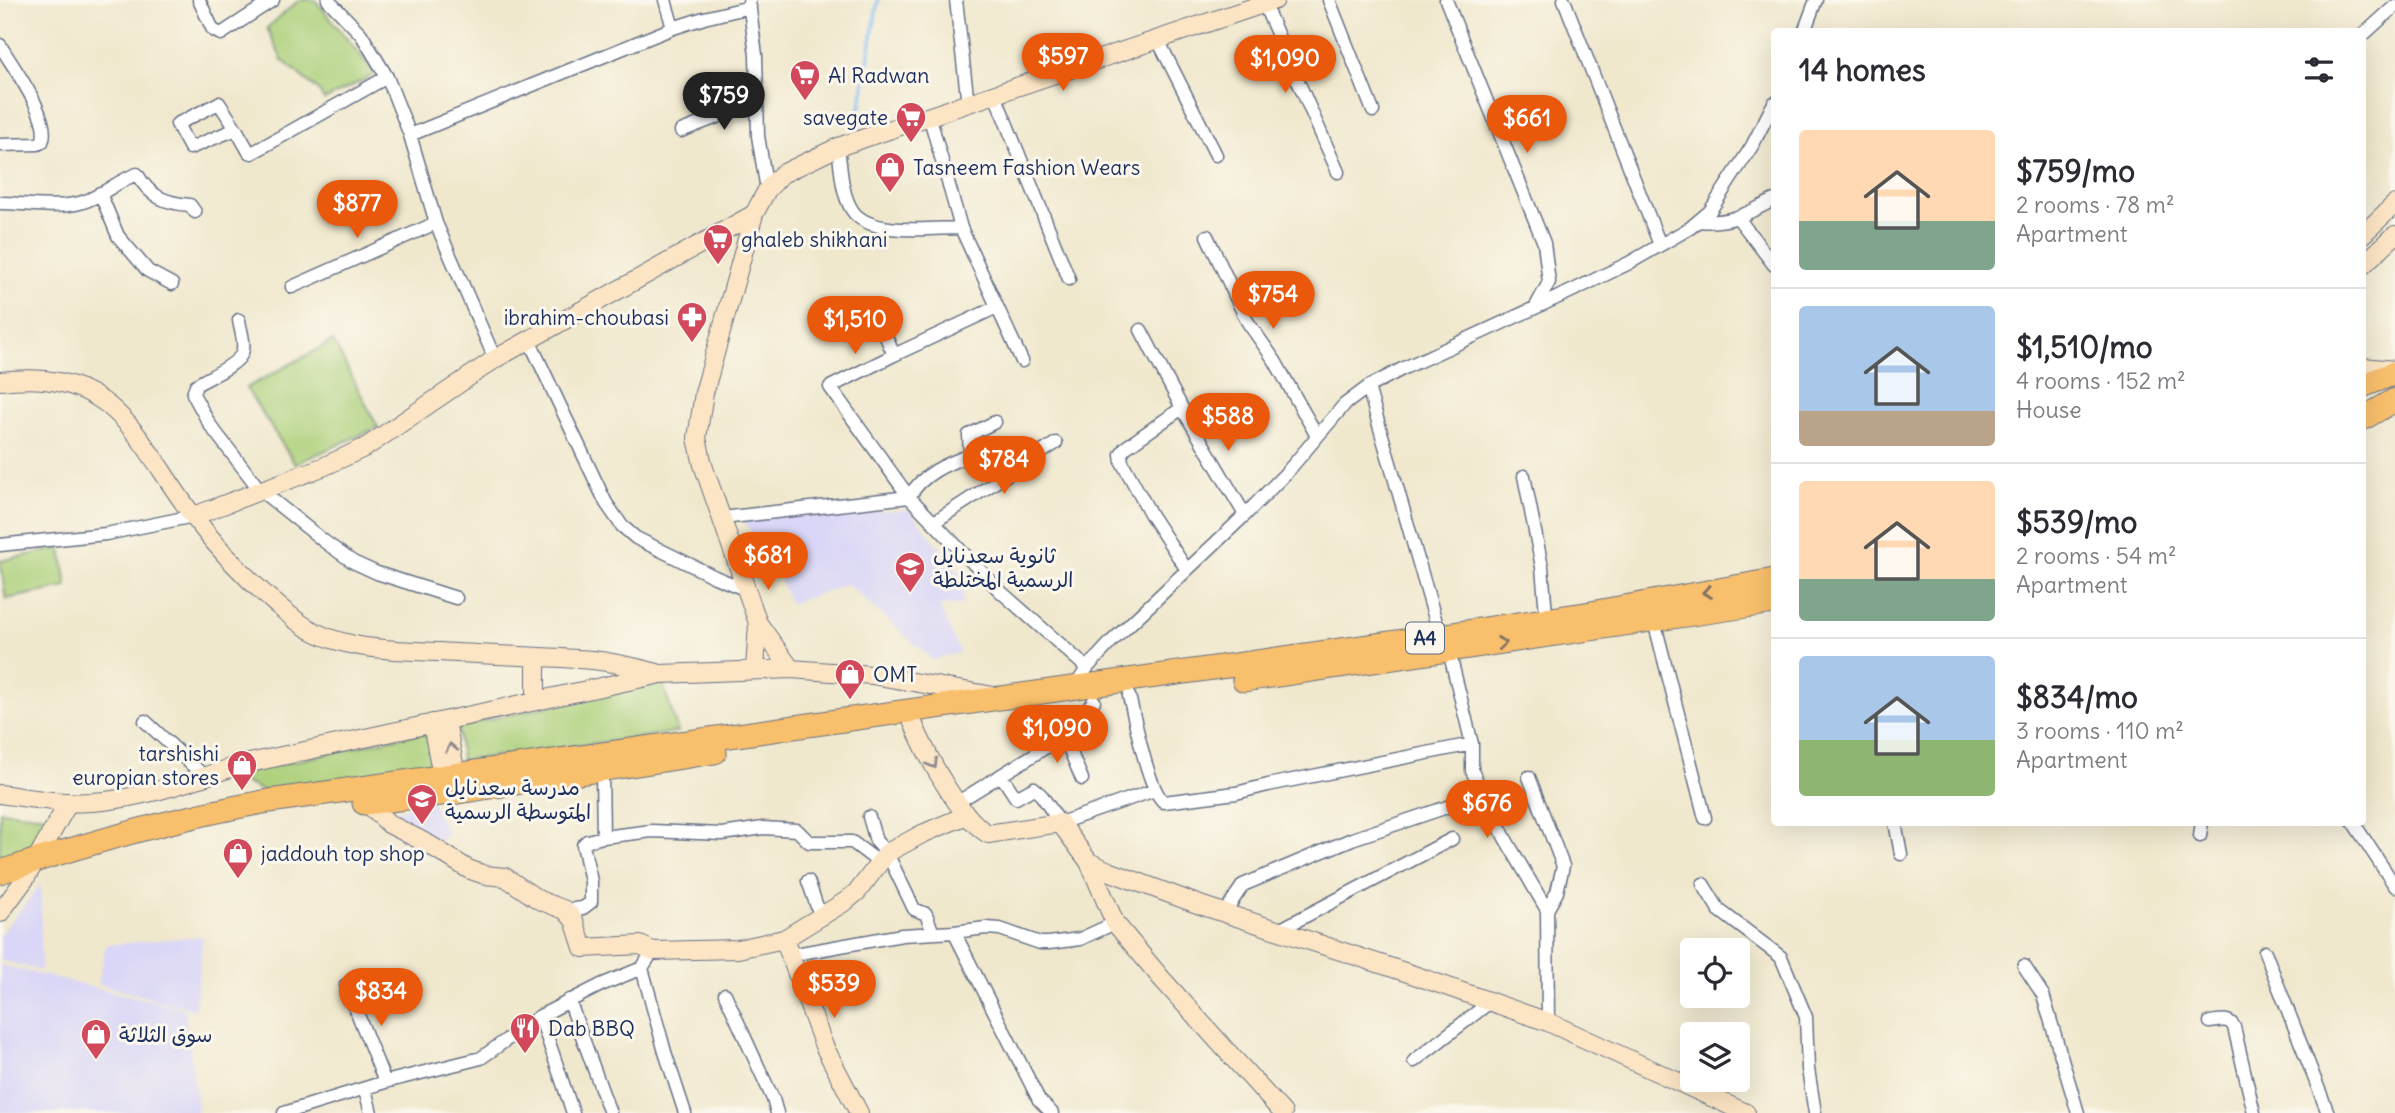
<!DOCTYPE html>
<html lang="en">
<head>
<meta charset="utf-8">
<style>
	:root { --surface:#fff; --page:#f7f7f7; --text:#2b2b33; --muted:#7c7c81; --line:#e1e1e2; --accent:#ea580c }
	body { margin:0; font-family:Delius,"Playpen Sans Arabic",sans-serif; background:var(--page); color:var(--text); height:100vh; display:flex; flex-direction:column; font-size:26px; white-space:nowrap }
	* { box-sizing:border-box; margin:0 }
	p { font-size:23px; color:var(--muted) }
	.icon { flex:none; width:38px; height:38px; fill:none; stroke:currentColor; stroke-width:2; stroke-linecap:round; stroke-linejoin:round }
	.map { position:relative; flex:1; overflow:hidden }
	.side { position:absolute; left:1771px; top:28px; width:595px; height:798px; display:flex; flex-direction:column; background:var(--surface); border-radius:7px; box-shadow:0 7px 28px #0002 }
	.side>* { flex:none }
	.controls { position:absolute; left:1680px; top:938px; display:grid; gap:14px }
	.controls a { display:grid; place-items:center; width:70px; height:70px; border-radius:7px; background:var(--surface); box-shadow:0 7px 28px #0002; font-size:35px }
	.price { position:absolute; translate:-50% -60px; padding:0 16px; border-radius:24px; background:var(--accent); color:#fff; font-size:23px; line-height:46px; filter:drop-shadow(0 2px 4px #0008) }
	.price::after { content:''; position:absolute; left:50%; top:42px; width:21px; height:16px; margin-left:-10px; background:inherit; clip-path:polygon(0 0,100% 0,50% 100%) }
	.price.active { background:#222; color:#fff }
	ul { padding:0; list-style:none }
	li { display:flex; align-items:center; gap:21px; height:175px; padding:0 28px }
	li+li { border-top:2px solid var(--line) }
	li span { display:grid; place-items:center; flex:none; width:196px; height:140px; border-radius:7px; color:#555 }
	li>.icon { margin-inline-start:auto }
	span .icon { width:84px; height:84px; fill:#fffc; stroke-width:1 }
	li b { font-size:30px }
	h2 { display:flex; justify-content:space-between; align-items:center; height:84px; padding:0 28px; font-size:30px }
	.map>svg:first-child { display:block }
</style>
</head>
<body>
<div class="map">
<svg width="2395" height="1113" viewBox="0 0 2395 1113">
	<rect width="100%" height="100%" fill="#fbf7ec"/>
	<filter id="ink" filterUnits="userSpaceOnUse"><feTurbulence type="fractalNoise" baseFrequency=".0143" numOctaves="2"/><feDisplacementMap in="SourceGraphic" scale="14" xChannelSelector="R" yChannelSelector="G"/><feConvolveMatrix kernelMatrix="1 2 1 2 8 2 1 2 1" color-interpolation-filters="sRGB"/></filter>
	<filter id="wash" filterUnits="userSpaceOnUse"><feTurbulence type="fractalNoise" baseFrequency=".00686" numOctaves="4" result="noise"/><feDisplacementMap in="SourceGraphic" scale="28" xChannelSelector="R" yChannelSelector="G"/><feGaussianBlur stdDeviation="1.57" result="paint"/><feColorMatrix in="noise" values="0 0 0 0 0 0 0 0 0 0 0 0 0 0 0 0 0 1.4 0 .05"/><feComposite in="paint" operator="in"/></filter>
	<g filter="url(#wash)">
		<rect width="100%" height="100%" fill="#f0e8cd"/>
		<path fill="#d9d6f7" d="M909,510L960,572L964,604L939,606L960,652L933,660L847,584L790,604L768,552L740,518Z
			M432,801L447,833L435,845L385,814Z
			M41,884V971L0,960V935Z
			M203,936L195,1010L98,984L106,945Z
			M0,965L185,1009L198,1113H0Z"/>
		<path fill="#abcf78" stroke="#637f6b" stroke-width="2" d="M299,0H315L376,74L324,100L319,91L282,60L267,28Z
			M333,341L378,427L295,464L246,388Z
			M61,548L67,587L6,599L0,561Z
			M662,681L678,732L461,761L458,726Z
			M426,731L432,745L429,765L379,778L334,780L267,793L230,776Z
			M0,811L48,816L24,859L0,867Z"/>
		<g fill="none" stroke-linecap="round" stroke-linejoin="round">
			<path stroke="#81bbf3" stroke-width="3.5" d="M860,109L878,0"/>
		</g>
	</g>
	<g filter="url(#ink)">
		<g fill="none" stroke-linecap="round" stroke-linejoin="round">
			<g stroke="#667085" stroke-width="15">
				<path id="street" d="M199,0L213,30L221,34L273,0
					M328,0L361,34L387,77L410,135L436,223L495,359
					M665,0L673,28
					M956,0L968,104
					M1329,0L1373,111
					M1446,0L1544,243L1549,282L1535,308
					M1564,0L1660,245
					M749,2L756,55L758,136L767,190
					M1264,4L1338,172
					M1804,32L1816,0
					M2362,36L2395,6
					M1158,40L1216,155
					M0,45C12,66 53,120 42,142L38,144L0,145
					M995,95L1069,279
					M929,115L961,228L1022,361
					M236,129L219,103L177,124L190,148L236,129L249,152L252,153L387,77
					M681,131L756,102
					M410,135L673,28L704,18L750,7
					M838,147C841,167 841,193 852,210C869,237 932,228 961,228
					M100,193L118,236L148,271L172,284
					M0,203C26,203 58,210 83,202C102,196 117,181 137,174C150,197 165,203 190,205L195,212
					M1738,218L1774,265
					M1699,221C1731,224 1746,214 1774,200
					M1207,236L1247,321L1275,361L1317,436
					M292,287L436,223
					M873,307L894,355L997,307
					M239,320C240,329 246,344 242,353C238,365 207,378 196,385L193,394L210,425L260,490L325,542L353,562L377,573L456,598
					M1141,330L1182,408L1125,448L1121,454L1122,462L1151,515L1187,570
					M529,340L606,503L622,526L636,538L715,577L747,590
					M894,355L830,387L909,497C922,474 946,464 970,455L969,435L995,422
					M1368,387L1440,636
					M1182,408L1245,515
					M1524,476L1542,567L1547,625
					M722,518L909,497L1000,591L1087,668
					M934,522L1056,443
					M0,545L106,534L194,516
					M1654,621L1705,818
					M1449,651L1472,744V771L1505,838L1547,910L1548,1022
					M1074,689L1087,668L1111,642L1245,515L1288,471L1344,405L1368,387L1402,369L1576,289L1629,263L1690,228L1710,211L1752,146L1774,103
					M1129,696C1135,718 1148,790 1164,802L1236,793L1268,785L1472,744
					M145,721L205,777
					M1064,736L1082,779
					M602,771L603,837L652,831L722,834L763,828L797,830L809,842H852L880,863
					M1001,775L1016,798L1034,788L1042,796L1060,823L1155,790
					M1529,777L1563,866L1557,892L1547,910
					M958,802L1064,736L1094,701
					M869,817L876,841L887,853L914,909L926,914L933,933
					M1895,822L1901,854
					M2353,822L2395,886
					M2200,836L2202,822
					M808,881L821,918
					M1703,884L1719,910L1781,957L1806,1017L1808,1069L1815,1113
					M565,910L583,908L591,902V881L583,845L587,841L603,837
					M1225,912L1243,885L1352,839L1483,795
					M1279,930L1452,839
					M954,932L1039,1100L1052,1113
					M2265,952L2328,1113
					M790,955L902,935L954,932L986,928L1000,929L1040,943H1049L1080,939L1115,923
					M2024,966L2043,995L2078,1113
					M642,968L665,1052L685,1113
					M346,985L385,1082
					M725,994L773,1099L777,1113
					M569,1000L610,1113
					M540,1016L573,1113
					M2210,1022C2219,1021 2229,1017 2234,1027L2254,1113
					M1414,1061L1490,1002
					M365,1089L371,1113
					M284,1113L385,1082L481,1058L540,1016L601,985L642,968L653,951"/>
			</g>
			<g stroke="#667085" stroke-width="20">
				<path id="secondary" d="M2362,235L2395,204
					M2362,266L2395,235
					M2362,367L2395,370
					M0,381C116,367 135,438 193,516C222,554 259,592 297,621C337,651 393,650 440,652C486,655 533,656 578,659C605,660 631,666 657,673
					M194,516L325,466L366,447L495,359L754,214
					M536,658V700
					M791,669L758,623L703,465L697,438L704,393L754,214L767,190L782,174L838,147L1275,0
					M755,670L758,623
					M446,721L458,786
					M432,723L444,787
					M913,723C927,755 957,815 988,834L1060,823L1089,862L1111,872L1200,905L1414,975L1548,1022L1746,1113
					M0,794C30,798 62,804 92,802C143,799 192,780 240,765L661,674L791,669L872,675L994,696
					M367,803L389,824L430,845L468,869L485,875L505,877L539,900L565,910L574,920L583,948L640,945L653,951L738,949L784,939L846,901L858,891L887,853L922,834L967,815
					M1089,862L1115,923L1161,978L1283,1113
					M0,913L25,879L69,802
					M784,939L824,1046L859,1113"/>
			</g>
			<g stroke="#667085" stroke-width="25">
				<path id="highway" d="M2362,386L2395,373
					M2362,419L2395,400
					M1244,680L1774,602
					M364,803L458,792L715,752
					M0,872C88,843 177,817 269,801L1440,636L1591,613L1774,580"/>
			</g>
			<use href="#street" stroke="#fff" stroke-width="12"/>
			<use href="#secondary" stroke="#fce5c4" stroke-width="18"/>
			<use href="#highway" stroke="#f8bf6c" stroke-width="23"/>
		</g>
		<defs><path id="oneway-chevron" d="M-2-3.5L2.5 0L-2 3.5" fill="none" stroke-width="1.6" stroke-linecap="round" stroke-linejoin="round" transform="scale(1.75)"/></defs>
		<g stroke="#7e7064">
			<use href="#oneway-chevron" transform="translate(1707 592) rotate(170)"/>
			<use href="#oneway-chevron" transform="translate(1502 643) rotate(-8)"/>
		</g>
		<g stroke="#8c8a91">
			<use href="#oneway-chevron" transform="translate(451 748) rotate(-101)"/>
			<use href="#oneway-chevron" transform="translate(933 764) rotate(60)"/>
		</g>
	</g>
	<defs>
		<g id="supermarket-pin" transform="scale(1.575)"><path d="M0 17L-7.5 6A9.5 9.5 0 1 1 7.5 6Z" fill="#d1495b" stroke="#fbf7ec"/><path d="M-6-5.5h2.5l.6 2H6L4.5 2H-2.5L-4.4-4H-6ZM-1.5 3.2a1.3 1.3 0 1 0 .1 0ZM3 3.2a1.3 1.3 0 1 0 .1 0Z" fill="#fff"/></g>
		<g id="shop-pin" transform="scale(1.575)"><path d="M0 17L-7.5 6A9.5 9.5 0 1 1 7.5 6Z" fill="#d1495b" stroke="#fbf7ec"/><path d="M-5-2.5h2.3a2.7 3.5 0 0 1 5.4 0H5L5.5 6h-11ZM-1.5-2.5h3a1.5 2.3 0 0 0-3 0Z" fill="#fff"/></g>
		<g id="pharmacy-pin" transform="scale(1.575)"><path d="M0 17L-7.5 6A9.5 9.5 0 1 1 7.5 6Z" fill="#d1495b" stroke="#fbf7ec"/><path d="M-2-6h4v4h4v4h-4v4h-4v-4h-4v-4h4Z" fill="#fff"/></g>
		<g id="school-pin" transform="scale(1.575)"><path d="M0 17L-7.5 6A9.5 9.5 0 1 1 7.5 6Z" fill="#d1495b" stroke="#fbf7ec"/><path d="M0-5L7-2L0 1L-7-2ZM-4 1L0 2.5L4 1V4Q0 6-4 4Z" fill="#fff"/></g>
		<g id="restaurant-pin" transform="scale(1.575)"><path d="M0 17L-7.5 6A9.5 9.5 0 1 1 7.5 6Z" fill="#d1495b" stroke="#fbf7ec"/><path d="M-5-6h1v4h1v-4h1v4h1v-4h1v5L-1.5 .5V6h-2V.5L-5-1ZM5-6V6H3V1.5H1.5Q1.5-4 5-6Z" fill="#fff"/></g>
	</defs>
	<g fill-rule="evenodd">
		<use href="#supermarket-pin" x="805" y="75"/>
		<use href="#supermarket-pin" x="911" y="117"/>
		<use href="#shop-pin" x="890" y="167"/>
		<use href="#supermarket-pin" x="718" y="239"/>
		<use href="#pharmacy-pin" x="692" y="317"/>
		<use href="#school-pin" x="910" y="567"/>
		<use href="#shop-pin" x="850" y="674"/>
		<use href="#shop-pin" x="242" y="765"/>
		<use href="#school-pin" x="422" y="799"/>
		<use href="#shop-pin" x="238" y="853"/>
		<use href="#restaurant-pin" x="525" y="1028"/>
		<use href="#shop-pin" x="96" y="1034"/>
	</g>
	<g text-anchor="middle" dominant-baseline="central" stroke-width="6" stroke-linejoin="round" paint-order="stroke">
		<rect fill="#fbf7ec" stroke="#5e6b89" stroke-width="2" x="1406" y="622.5" width="38" height="31" rx="5"/>
		<g font-size="19" font-weight="bold" fill="#1b2f5e">
			<text x="1425" y="638">A4</text>
		</g>
		<g font-size="21" fill="#1b2f5e" stroke="#fbf7ec" text-anchor="start">
			<text x="828" y="75">Al Radwan</text>
			<text x="888" y="117" text-anchor="end">savegate</text>
			<text x="913" y="167">Tasneem Fashion Wears</text>
			<text x="741" y="239">ghaleb shikhani</text>
			<text x="669" y="317" text-anchor="end">ibrahim-choubasi</text>
			<text x="933" y="555">ثانوية سعدنايل<tspan x="933" dy="24">الرسمية المختلطة</tspan></text>
			<text x="873" y="674">OMT</text>
			<text x="219" y="753" text-anchor="end">tarshishi<tspan x="219" dy="24">europian stores</tspan></text>
			<text x="445" y="787">مدرسة سعدنايل<tspan x="445" dy="24">المتوسطة الرسمية</tspan></text>
			<text x="261" y="853">jaddouh top shop</text>
			<text x="548" y="1028">Dab BBQ</text>
			<text x="119" y="1034">سوق الثلاثة</text>
		</g>
	</g>
</svg>
<div class="controls">
<a><svg class="icon" aria-label="locate" viewBox="0 0 24 24"><circle cx="12" cy="12" r="6"/><path d="M12 2v4M12 18v4M2 12h4M18 12h4"/></svg></a>
<a><svg class="icon" aria-label="layers" viewBox="0 0 24 24"><path d="M12 4l9 5-9 5-9-5zM3 14l9 5 9-5"/></svg></a>
</div>
<b class="price" style="left:1063px;top:93px">$597</b>
<b class="price" style="left:1285px;top:95px">$1,090</b>
<b class="price active" style="left:724px;top:132px">$759</b>
<b class="price" style="left:1527px;top:155px">$661</b>
<b class="price" style="left:357px;top:240px">$877</b>
<b class="price" style="left:1273px;top:331px">$754</b>
<b class="price" style="left:855px;top:356px">$1,510</b>
<b class="price" style="left:1228px;top:453px">$588</b>
<b class="price" style="left:1004px;top:496px">$784</b>
<b class="price" style="left:768px;top:592px">$681</b>
<b class="price" style="left:1057px;top:765px">$1,090</b>
<b class="price" style="left:1487px;top:840px">$676</b>
<b class="price" style="left:834px;top:1020px">$539</b>
<b class="price" style="left:381px;top:1028px">$834</b>
<section class="side">
<h2>14 homes<svg class="icon" aria-label="filters" viewBox="0 0 24 24"><path d="M4 7h16M4 17h16"/><circle cx="9" cy="7" r="2"/><circle cx="15" cy="17" r="2"/></svg></h2>
<ul>
<li><span style="background:linear-gradient(#ffd9b3 65%,#7fa58c 0)"><svg class="icon" aria-label="home" viewBox="0 0 24 24"><path d="M3 11l9-7 9 7M6 9v11h12V9"/></svg></span><div><b>$759/mo</b><p>2 rooms · 78 m²</p><p>Apartment</p></div></li>
<li><span style="background:linear-gradient(#a9c7e8 75%,#b9a48a 0)"><svg class="icon" aria-label="home" viewBox="0 0 24 24"><path d="M3 11l9-7 9 7M6 9v11h12V9"/></svg></span><div><b>$1,510/mo</b><p>4 rooms · 152 m²</p><p>House</p></div></li>
<li><span style="background:linear-gradient(#ffd9b3 70%,#7fa58c 0)"><svg class="icon" aria-label="home" viewBox="0 0 24 24"><path d="M3 11l9-7 9 7M6 9v11h12V9"/></svg></span><div><b>$539/mo</b><p>2 rooms · 54 m²</p><p>Apartment</p></div></li>
<li><span style="background:linear-gradient(#a9c7e8 60%,#8fb573 0)"><svg class="icon" aria-label="home" viewBox="0 0 24 24"><path d="M3 11l9-7 9 7M6 9v11h12V9"/></svg></span><div><b>$834/mo</b><p>3 rooms · 110 m²</p><p>Apartment</p></div></li>
</ul>
</section>
</div>
</body>
</html>
